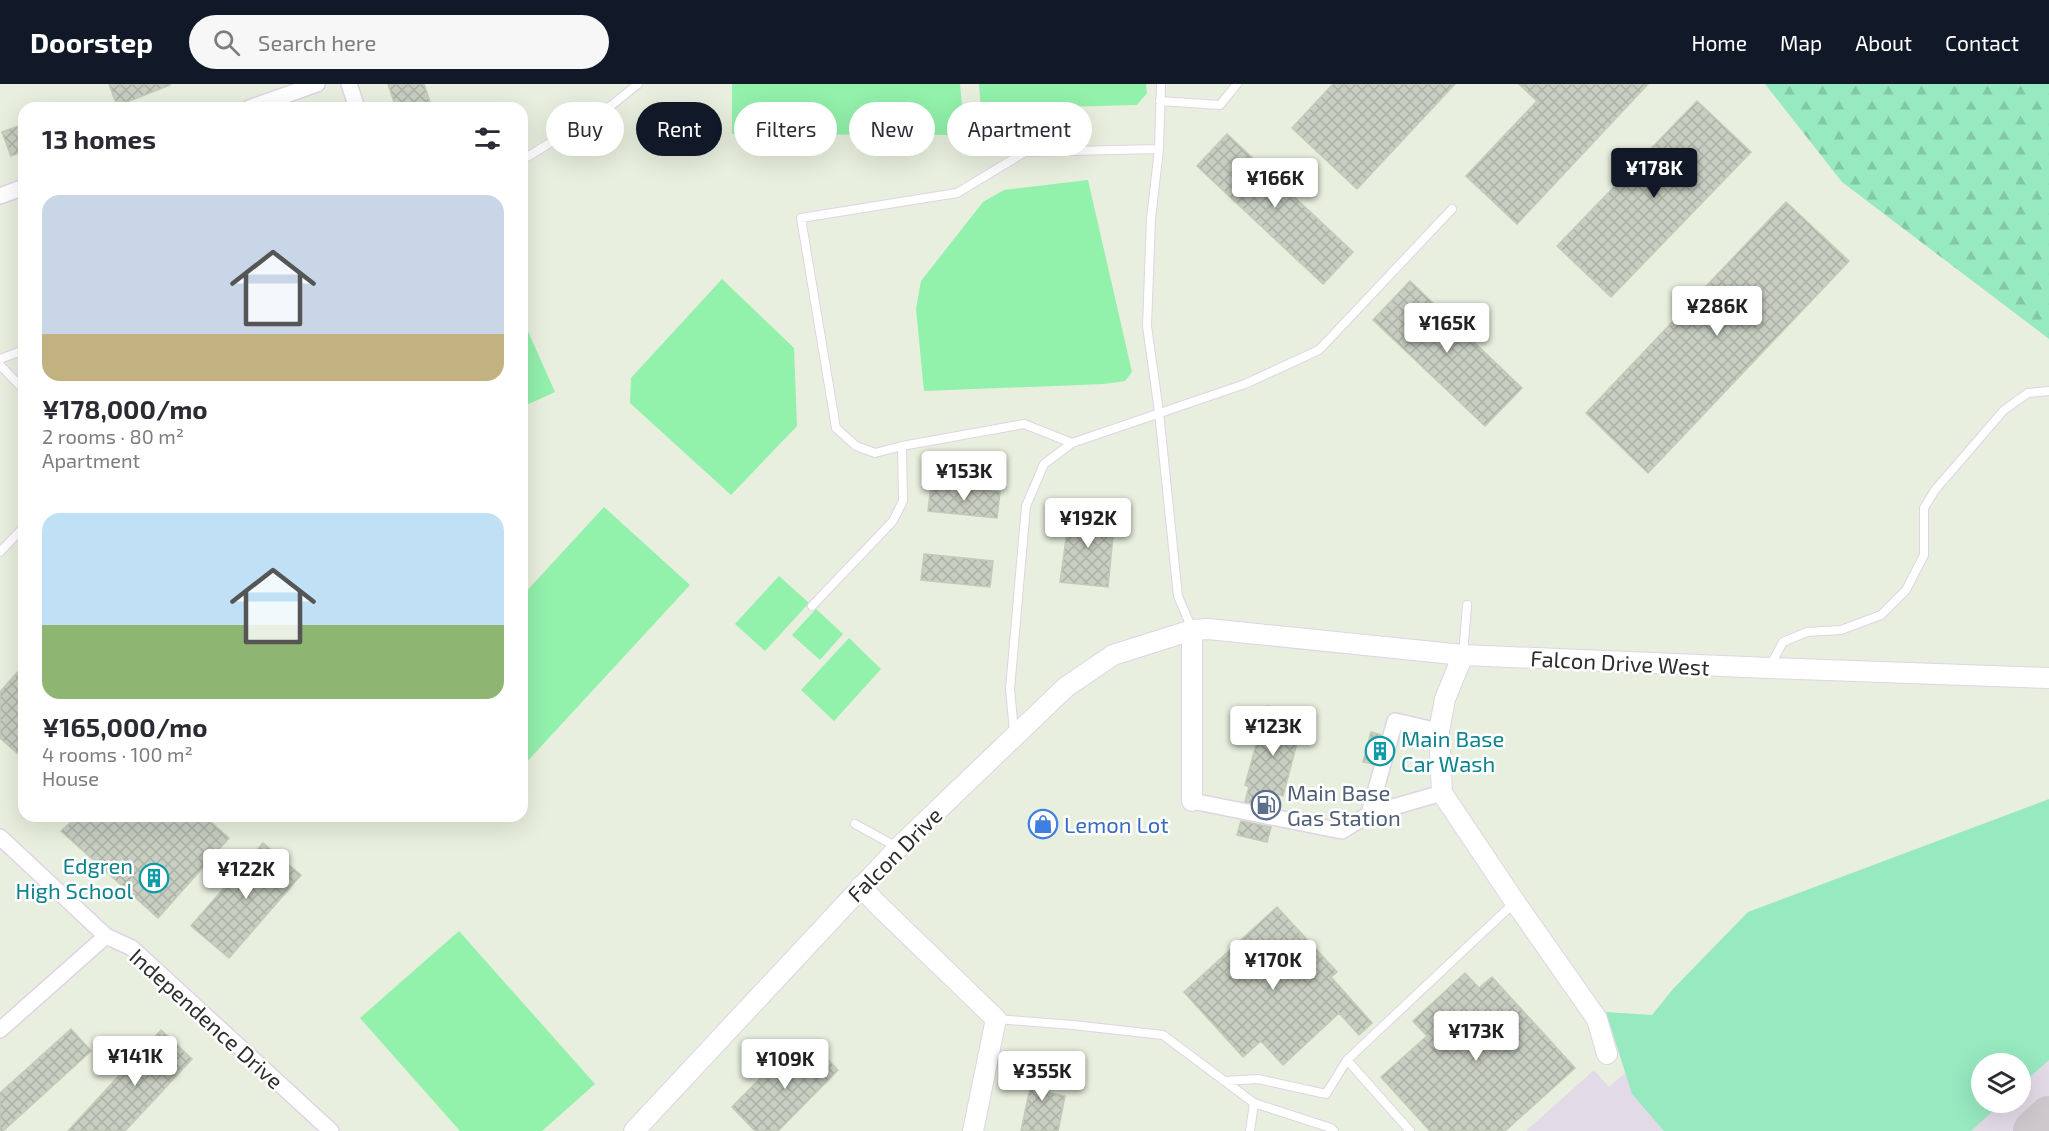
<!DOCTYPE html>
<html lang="en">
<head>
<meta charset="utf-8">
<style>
	:root { --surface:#fff; --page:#f7f7f7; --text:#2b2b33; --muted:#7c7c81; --accent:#111827 }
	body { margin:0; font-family:"Exo 2",sans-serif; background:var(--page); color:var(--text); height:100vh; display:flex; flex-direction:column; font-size:22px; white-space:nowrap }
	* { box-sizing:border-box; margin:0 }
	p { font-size:20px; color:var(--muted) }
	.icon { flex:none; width:33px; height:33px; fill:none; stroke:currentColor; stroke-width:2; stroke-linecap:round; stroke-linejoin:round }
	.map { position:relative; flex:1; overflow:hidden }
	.drawer { position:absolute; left:18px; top:18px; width:510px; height:720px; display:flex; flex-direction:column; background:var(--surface); border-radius:18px; box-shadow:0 6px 24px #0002 }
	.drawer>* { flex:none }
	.hud { position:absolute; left:546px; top:18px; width:570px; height:54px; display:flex; gap:12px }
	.controls { position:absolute; left:1971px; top:969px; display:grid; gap:12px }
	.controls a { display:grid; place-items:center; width:60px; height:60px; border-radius:50%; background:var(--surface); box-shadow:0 6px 24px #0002; font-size:30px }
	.price { position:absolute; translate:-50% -51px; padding:0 14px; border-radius:6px; background:#fff; color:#222; font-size:20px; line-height:39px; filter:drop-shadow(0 2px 3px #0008) }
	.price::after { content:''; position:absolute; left:50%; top:36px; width:18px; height:14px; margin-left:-9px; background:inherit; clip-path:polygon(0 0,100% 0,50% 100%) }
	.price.active { background:var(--accent); color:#fff }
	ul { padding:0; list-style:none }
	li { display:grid; align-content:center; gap:12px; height:318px; padding:0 24px }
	li span { display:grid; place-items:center; height:186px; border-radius:18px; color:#555 }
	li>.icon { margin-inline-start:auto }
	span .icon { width:108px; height:108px; fill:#fffc; stroke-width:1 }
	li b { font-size:26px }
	h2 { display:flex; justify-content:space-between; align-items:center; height:72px; padding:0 24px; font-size:26px }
	.pill { padding:0 21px; border-radius:27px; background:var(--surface); box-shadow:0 6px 24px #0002; font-size:21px; line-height:54px }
	.pill.active { background:var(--accent); color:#fff }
	header { display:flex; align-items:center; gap:36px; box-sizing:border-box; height:84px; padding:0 30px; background:var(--accent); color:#fff }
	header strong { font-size:28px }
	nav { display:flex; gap:33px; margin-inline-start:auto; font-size:21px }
	.search { width:420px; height:54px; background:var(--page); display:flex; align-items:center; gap:15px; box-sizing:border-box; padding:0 21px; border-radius:33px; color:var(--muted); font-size:22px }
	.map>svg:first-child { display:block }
</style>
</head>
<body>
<header>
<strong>Doorstep</strong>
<div class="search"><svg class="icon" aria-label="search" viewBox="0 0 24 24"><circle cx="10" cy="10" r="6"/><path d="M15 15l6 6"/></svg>Search here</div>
<nav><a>Home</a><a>Map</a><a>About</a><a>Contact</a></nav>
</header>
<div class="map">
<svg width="2049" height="1047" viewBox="0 0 2049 1047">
	<defs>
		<pattern id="forest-firs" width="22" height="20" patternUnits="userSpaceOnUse" patternTransform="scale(1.5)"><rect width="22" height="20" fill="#97e9c0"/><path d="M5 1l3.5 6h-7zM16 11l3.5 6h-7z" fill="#82c8a5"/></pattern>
		<pattern id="building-cross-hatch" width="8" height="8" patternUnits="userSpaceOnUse" patternTransform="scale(1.5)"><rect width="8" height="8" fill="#c8cec1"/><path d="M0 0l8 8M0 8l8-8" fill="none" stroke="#acb1a6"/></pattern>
	</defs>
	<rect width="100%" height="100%" fill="#e8efde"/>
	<path fill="#e3dae8" d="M2049,938V1047H1886L1982,1018H2020V980Z
		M1673,947L1770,1047H1526L1594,986L1609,1003Z"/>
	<path fill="#97e9c0" d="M2049,715V976L2021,1001L2020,980H1982V1018L2002,1019L1971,1047H1664L1632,1010L1606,928L1652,931L1673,905L1748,828Z"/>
	<path fill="url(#forest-firs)" d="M1765,0H2049V255L1842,98Z"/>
	<path fill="#92f1ab" d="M732,0H960L964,41L953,51L732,50Z
		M979,0H1146L1147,9L1137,21L981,25Z
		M1088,96L1132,288L1125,297L1104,300L924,307L916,225L921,197L983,118L1004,106Z
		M722,195L794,264L797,342L731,411L630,319L631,294Z
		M522,234L555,308L522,323Z
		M604,423L690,501L522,683V512Z
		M779,492L809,519L765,567L735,540Z
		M816,525L843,550L820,576L792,551Z
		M849,554L881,585L834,637L801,606Z
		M459,847L595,1000L542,1047H460L360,934Z"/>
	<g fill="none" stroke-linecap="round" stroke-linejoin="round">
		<path stroke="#ccc8cb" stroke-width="42" d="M2034,1047L2049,1033"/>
	</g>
	<path fill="url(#building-cross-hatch)" stroke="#c2cbb7" stroke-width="1.5" d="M109,0H170V1L117,22Z
		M388,0H424L432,24H396Z
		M1333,0H1455L1357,105L1292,44Z
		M1519,0H1648L1517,140L1466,92L1537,17Z
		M1697,17L1751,68L1611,213L1557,162Z
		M24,40V67L11,72L2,48Z
		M1227,50L1353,168L1323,200L1197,82Z
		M1786,118L1849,177L1648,389L1586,329Z
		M1410,197L1522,304L1485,342L1373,236Z
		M931,401L1000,408L997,434L928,427Z
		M1070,427L1115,431L1108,503L1060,498Z
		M924,470L993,477L990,503L921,496Z
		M24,581V675L0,654V608Z
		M1267,622L1304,632L1283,712L1278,710L1275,724L1245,718L1249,703L1245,701Z
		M1371,648L1381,651L1373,680L1363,678Z
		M78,732H204L229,754L158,834L61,747Z
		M1241,737L1271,743L1267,758L1237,751Z
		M263,759L301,791L229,874L191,842Z
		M1277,823L1337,888L1331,893L1372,939L1359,951L1339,929L1283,981L1261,957L1243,973L1184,908Z
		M1465,889L1479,904L1492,893L1575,984L1505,1047H1430L1381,993L1427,952L1413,937Z
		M71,945L91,967L3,1047H0V1009Z
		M161,946L192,975L125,1047H68Z
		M810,958L838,986L778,1047H755L732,1023L783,971L791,978Z
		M1036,975L1052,978L1046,1008L1065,1012L1058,1047H1021Z"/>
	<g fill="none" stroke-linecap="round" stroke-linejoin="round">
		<g stroke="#e0d3e6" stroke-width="10">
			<path id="service" d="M1161,0L1159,65L1151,135L1147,242L1159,328L1178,512L1192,545
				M1160,17L1220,21L1237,0
				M522,76L612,21L638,0
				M0,275L24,266
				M0,281L24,306
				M1072,359L1024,340L902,362L875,369L856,362L836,344L801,134L957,109L1025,68L1159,65
				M0,468L24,443
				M812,522L893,437L903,417L902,362
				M1463,571L1467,521
				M1769,584L1783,558L1807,548L1841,546L1881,531L1906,506L1924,471V424L1935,406L2004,326L2028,309L2049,307
				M1014,648L1010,605L1026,422L1044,380L1072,359L1245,300L1319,266L1452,125
				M855,740L897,763
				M997,935L1073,941L1163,951L1254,1019L1331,1044L1334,1047
				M1347,976L1410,1047
				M1224,997L1258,995L1326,1010L1347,976L1514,819
				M1250,1047L1254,1019"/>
		</g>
		<g stroke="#e0d3e6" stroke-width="18">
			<path id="minor" d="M349,0L357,24
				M249,24L317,0
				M0,112L24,103
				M1192,717L1342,747L1369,730L1442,709
				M1369,730L1395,637L1439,647
				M0,753L106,852L132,864L331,1047
				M0,946L106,852"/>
		</g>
		<g stroke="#e0d3e6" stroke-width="22">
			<path id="tertiary" d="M1463,571L1445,615L1439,647L1442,709L1515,818L1597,935L1607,970
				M1192,717V546
				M861,802L876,819L996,935L973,1047
				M634,1047L898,764L1066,603L1113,571L1192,546L1208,545L1463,571L1769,584L2049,594"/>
		</g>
		<use href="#service" stroke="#fff" stroke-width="8"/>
		<use href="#minor" stroke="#fff" stroke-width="15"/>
		<use href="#tertiary" stroke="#fff" stroke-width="20"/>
	</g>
	<defs>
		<g id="building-ring" transform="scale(1.5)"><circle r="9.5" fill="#fff" stroke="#0f9aa8" stroke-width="1.5"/><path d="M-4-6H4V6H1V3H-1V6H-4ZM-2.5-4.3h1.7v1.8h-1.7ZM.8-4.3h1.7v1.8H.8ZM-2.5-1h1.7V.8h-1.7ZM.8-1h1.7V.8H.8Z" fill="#0f9aa8"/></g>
		<g id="fuel-ring" transform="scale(1.5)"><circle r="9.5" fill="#fff" stroke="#5c6f8a" stroke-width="1.5"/><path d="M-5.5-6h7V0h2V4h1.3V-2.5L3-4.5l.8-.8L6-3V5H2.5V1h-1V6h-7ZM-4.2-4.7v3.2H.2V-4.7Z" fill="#5c6f8a"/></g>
		<g id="shop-ring" transform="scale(1.5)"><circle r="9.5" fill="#fff" stroke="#3f7fe0" stroke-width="1.5"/><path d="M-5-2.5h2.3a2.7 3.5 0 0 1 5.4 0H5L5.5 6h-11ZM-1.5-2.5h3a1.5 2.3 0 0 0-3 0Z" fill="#3f7fe0"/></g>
	</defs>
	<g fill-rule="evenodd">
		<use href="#building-ring" x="1380" y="667"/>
		<use href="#fuel-ring" x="1266" y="721"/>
		<use href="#shop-ring" x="1043" y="740"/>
		<use href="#building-ring" x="154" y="794"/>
	</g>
	<g text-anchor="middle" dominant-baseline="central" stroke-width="5" stroke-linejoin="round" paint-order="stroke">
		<g font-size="22" fill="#2d2d2d" stroke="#fff">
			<text transform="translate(1620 578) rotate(3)">Falcon Drive West</text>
			<text transform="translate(894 770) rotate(-45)">Falcon Drive</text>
			<text transform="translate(207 934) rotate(42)">Independence Drive</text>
		</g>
		<g font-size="22" fill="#0d838f" stroke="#fff" text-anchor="start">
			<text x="1401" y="654">Main Base<tspan x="1401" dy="25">Car Wash</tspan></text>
			<text x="133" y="781" text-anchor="end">Edgren<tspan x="133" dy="25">High School</tspan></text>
		</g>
		<g font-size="22" fill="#4e5e75" stroke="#fff" text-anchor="start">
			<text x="1287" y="708">Main Base<tspan x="1287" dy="25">Gas Station</tspan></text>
		</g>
		<g font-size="22" fill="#366cbe" stroke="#fff" text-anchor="start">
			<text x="1064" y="740">Lemon Lot</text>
		</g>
	</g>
</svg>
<div class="controls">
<a><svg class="icon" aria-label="layers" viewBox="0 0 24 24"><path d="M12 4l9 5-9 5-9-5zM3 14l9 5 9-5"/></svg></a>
</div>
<b class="price active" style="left:1654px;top:115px">¥178K</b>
<b class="price" style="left:1275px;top:125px">¥166K</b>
<b class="price" style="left:1717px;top:253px">¥286K</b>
<b class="price" style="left:1447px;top:270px">¥165K</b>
<b class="price" style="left:964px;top:418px">¥153K</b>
<b class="price" style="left:1088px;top:465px">¥192K</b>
<b class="price" style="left:1273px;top:673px">¥123K</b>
<b class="price" style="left:246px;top:816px">¥122K</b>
<b class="price" style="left:1273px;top:907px">¥170K</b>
<b class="price" style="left:1476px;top:978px">¥173K</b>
<b class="price" style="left:135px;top:1003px">¥141K</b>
<b class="price" style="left:785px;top:1006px">¥109K</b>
<b class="price" style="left:1042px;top:1018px">¥355K</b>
<div class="hud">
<a class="pill">Buy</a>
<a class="pill active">Rent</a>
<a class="pill">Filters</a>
<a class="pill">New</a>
<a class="pill">Apartment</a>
</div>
<section class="drawer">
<h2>13 homes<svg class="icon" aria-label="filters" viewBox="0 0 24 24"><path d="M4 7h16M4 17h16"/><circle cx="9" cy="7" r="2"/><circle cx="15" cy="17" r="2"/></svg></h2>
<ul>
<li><span style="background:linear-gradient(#c9d6e8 75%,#c2b280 0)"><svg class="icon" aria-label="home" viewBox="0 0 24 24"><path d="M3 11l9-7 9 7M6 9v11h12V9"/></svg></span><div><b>¥178,000/mo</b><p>2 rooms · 80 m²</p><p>Apartment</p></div></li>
<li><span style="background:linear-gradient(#bfe0f5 60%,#8fb573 0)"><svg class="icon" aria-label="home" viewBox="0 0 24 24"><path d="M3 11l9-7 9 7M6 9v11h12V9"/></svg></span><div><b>¥165,000/mo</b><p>4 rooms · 100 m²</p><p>House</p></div></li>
</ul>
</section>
</div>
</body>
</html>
